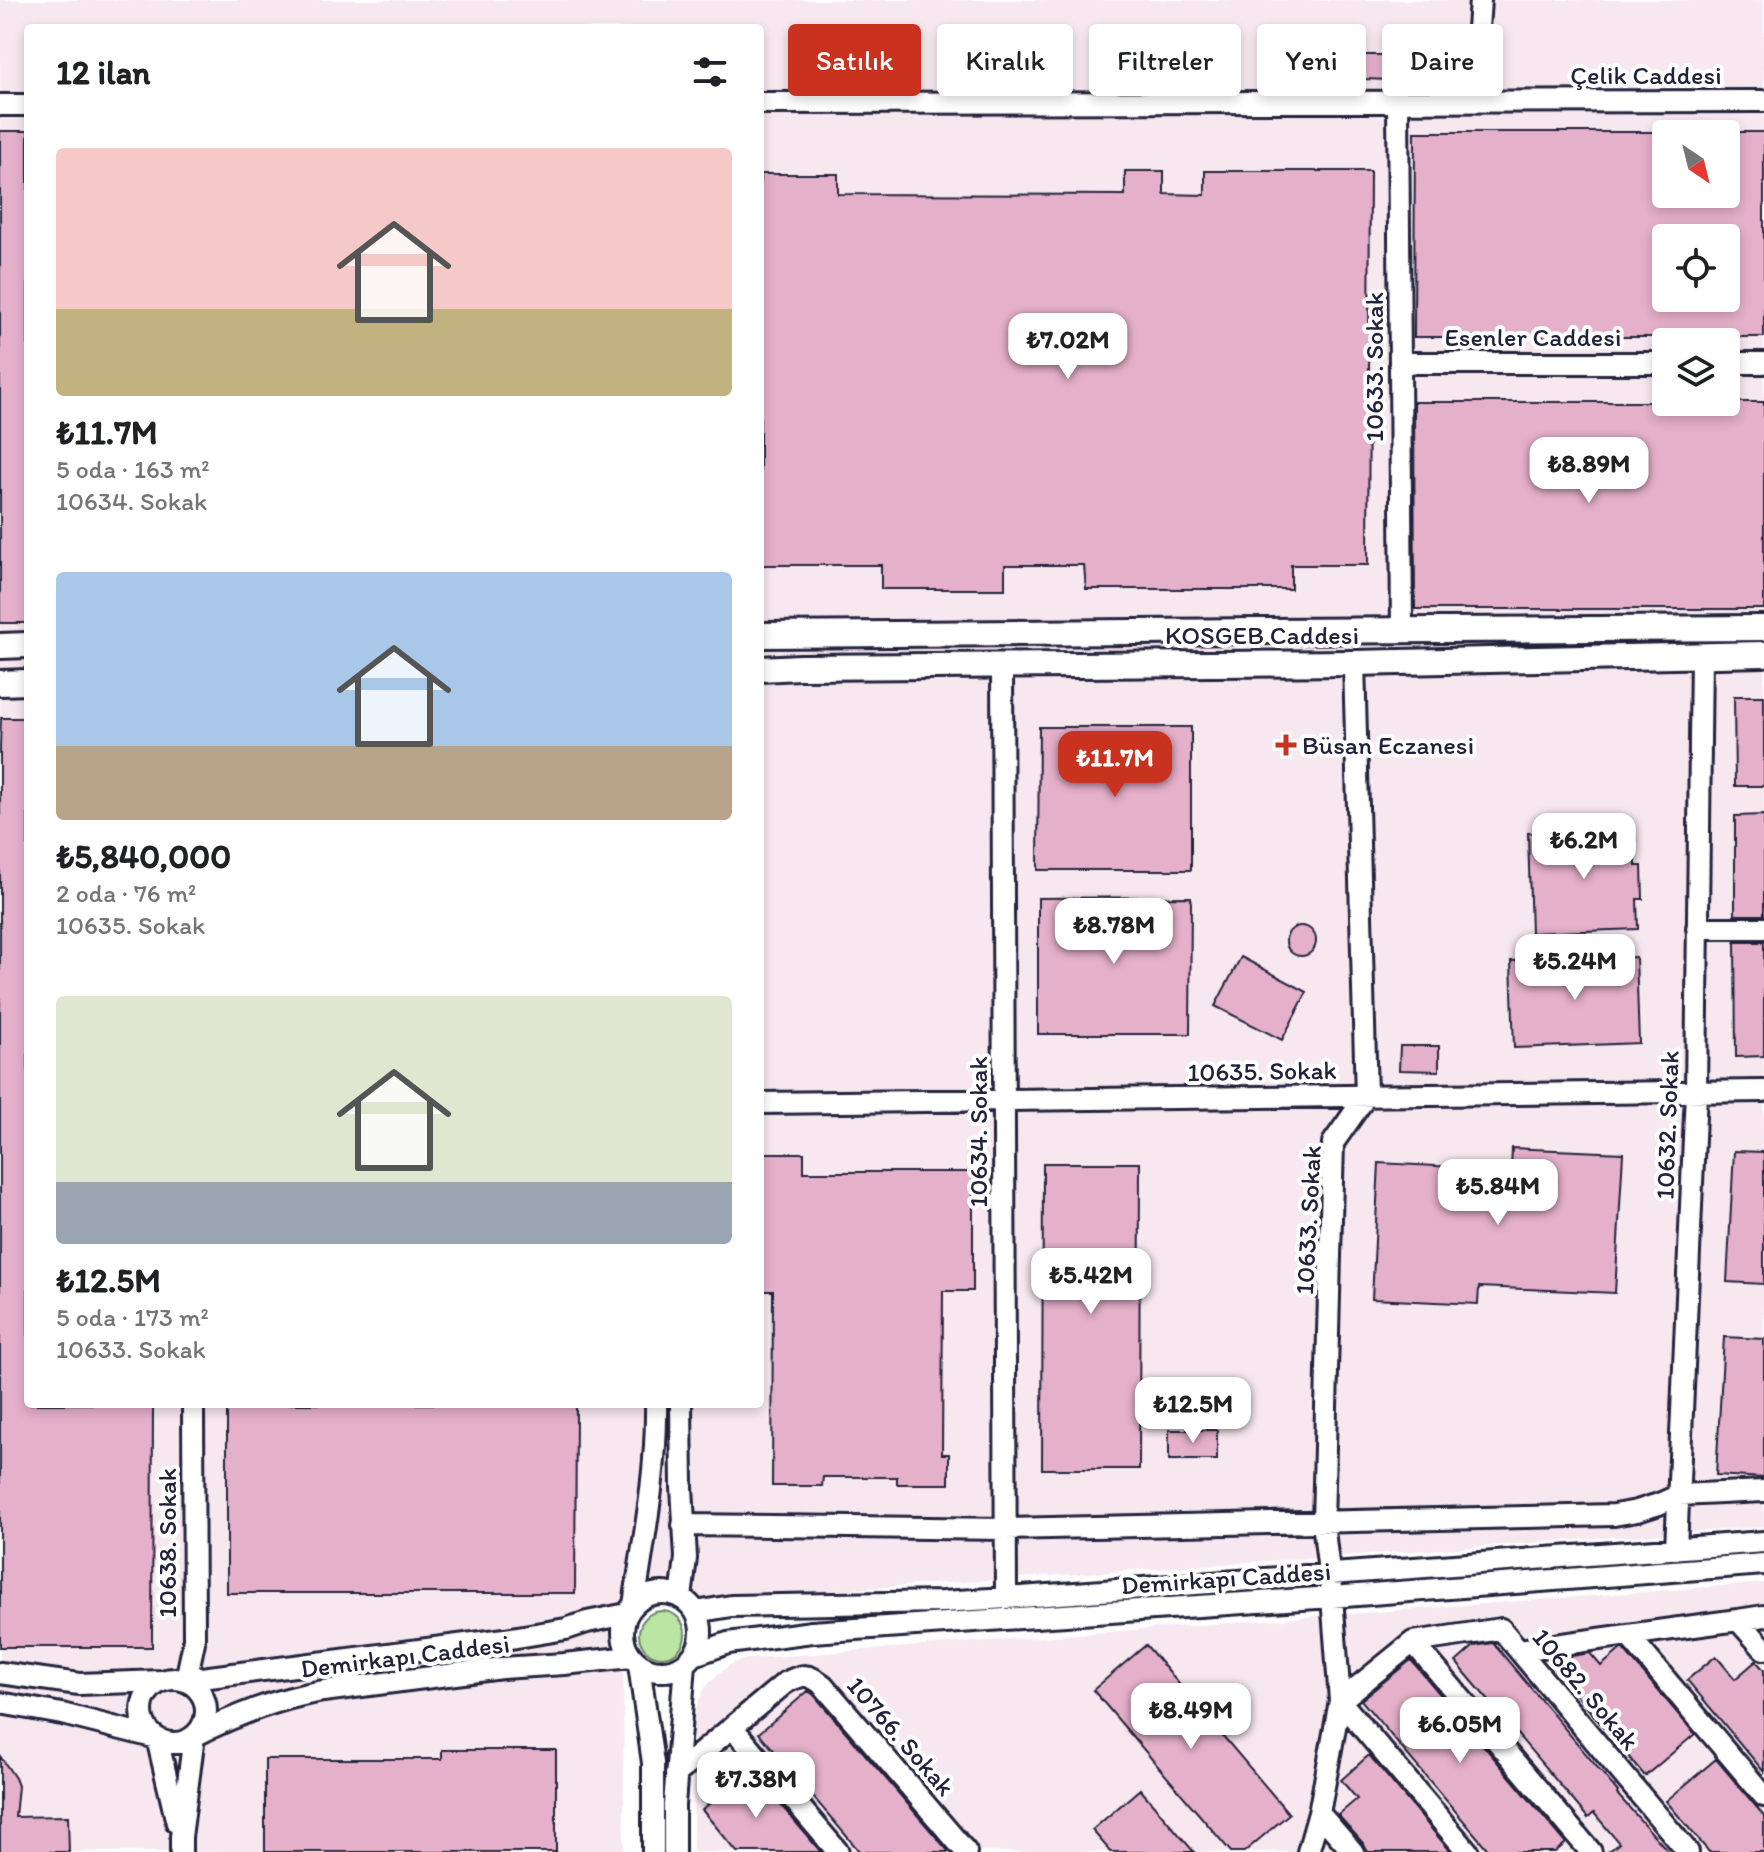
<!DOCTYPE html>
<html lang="tr">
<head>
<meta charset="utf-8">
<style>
	:root { --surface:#fff; --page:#f2f2f2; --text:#202124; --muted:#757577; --accent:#c8321e }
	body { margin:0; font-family:Itim,sans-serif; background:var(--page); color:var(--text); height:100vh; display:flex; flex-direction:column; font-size:30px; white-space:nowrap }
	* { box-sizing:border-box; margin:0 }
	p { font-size:26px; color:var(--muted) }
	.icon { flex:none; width:44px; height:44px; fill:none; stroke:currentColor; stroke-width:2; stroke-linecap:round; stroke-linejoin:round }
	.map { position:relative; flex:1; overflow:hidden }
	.side { position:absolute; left:24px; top:24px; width:740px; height:1384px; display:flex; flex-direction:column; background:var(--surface); border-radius:8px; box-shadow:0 4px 12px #0003 }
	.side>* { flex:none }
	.hud { position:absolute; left:788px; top:24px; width:760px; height:72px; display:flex; gap:16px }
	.needle { width:52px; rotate:145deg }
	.tools { position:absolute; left:1652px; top:120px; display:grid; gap:16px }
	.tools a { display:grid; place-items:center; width:88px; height:88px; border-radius:8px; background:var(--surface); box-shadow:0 4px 12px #0003; font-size:40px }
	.price { position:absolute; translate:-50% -68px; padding:0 18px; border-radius:16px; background:#fff; color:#222; font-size:26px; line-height:52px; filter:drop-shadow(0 2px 4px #0008) }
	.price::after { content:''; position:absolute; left:50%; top:48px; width:24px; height:18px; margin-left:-12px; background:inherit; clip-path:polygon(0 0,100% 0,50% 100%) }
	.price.selected { background:var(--accent); color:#fff }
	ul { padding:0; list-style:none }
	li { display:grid; align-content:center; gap:16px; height:424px; padding:0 32px }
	li span { display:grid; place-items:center; height:248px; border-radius:8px; color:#555 }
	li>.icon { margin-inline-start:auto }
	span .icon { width:144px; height:144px; fill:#fffc; stroke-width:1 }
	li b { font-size:34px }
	h2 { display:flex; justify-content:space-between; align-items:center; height:96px; padding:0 32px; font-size:34px }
	.pill { padding:0 28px; border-radius:8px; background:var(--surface); box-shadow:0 4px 12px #0003; font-size:28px; line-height:72px }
	.pill.selected { background:var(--accent); color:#fff }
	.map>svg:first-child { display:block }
</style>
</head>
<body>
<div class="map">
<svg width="1764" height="1852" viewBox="0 0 1764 1852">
	<rect width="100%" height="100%" fill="#fff"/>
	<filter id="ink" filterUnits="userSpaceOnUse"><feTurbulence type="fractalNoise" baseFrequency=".0125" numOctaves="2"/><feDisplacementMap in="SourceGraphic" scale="16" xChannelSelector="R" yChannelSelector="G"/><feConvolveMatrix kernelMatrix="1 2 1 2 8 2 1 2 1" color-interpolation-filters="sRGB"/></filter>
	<g filter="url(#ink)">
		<path fill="#f7e7ef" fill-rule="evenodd" d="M0,0H1764V1527L623,1605L624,1852H0ZM28,28H760V1404H28ZM1666,134H1726V194H1666ZM1666,238H1726V298H1666ZM1666,342H1726V402H1666Z
			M1764,1583V1852H693L694,1721L697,1704L705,1688L719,1673L733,1663L746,1659Z"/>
		<path fill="#bae5a2" stroke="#6e846e" stroke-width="2" d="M639 1634a23 23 0 1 1 46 0a23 23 0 1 1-46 0Z"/>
		<path fill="#e5b0ca" stroke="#22223b" stroke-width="2" fill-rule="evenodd" d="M1363,55H1392L1391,80L1363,79Z
			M0,131H28V623H0Z
			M1415,132H1666V194H1726V132H1764V337H1414ZM1666,238H1726V298H1666Z
			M1125,171H1164V194L1205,195V171H1370L1368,565H1291V589H1086L1084,565H1005V589H881V565H760V174H838V194L1125,195Z
			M1414,402H1764V609H1415Z
			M1734,696H1764V786H1735Z
			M1,718H28V1404H153L152,1647H0V746Z
			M1039,727H1191V870H1038Z
			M1764,815V915H1735V816Z
			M1635,830L1636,866H1642L1643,899H1637L1638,929L1531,933L1528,833Z
			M1191,897L1190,1034H1038V898Z
			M1286 941a15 15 0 1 1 30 0a15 15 0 1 1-30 0Z
			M1735,942H1764V1056L1736,1057Z
			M1241,957L1307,992L1282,1040L1215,1006Z
			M1636,957L1639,1043L1514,1048L1511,961Z
			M1400,1046H1439V1071L1399,1070Z
			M1512,1148L1623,1153L1615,1293L1479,1287L1478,1304L1372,1299L1379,1163L1511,1170Z
			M1734,1151L1764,1152V1284L1727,1282Z
			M760,1153H804V1172H973V1291H943L942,1454H949V1484H897V1477H823L822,1486H772L773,1291H760Z
			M1043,1163H1140L1139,1469H1042Z
			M1724,1337L1764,1339V1478L1716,1475Z
			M227,1404H576L575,1593H227Z
			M1169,1430H1217V1460H1169Z
			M1493,1643L1618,1792L1617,1794L1669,1852H1608L1619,1843L1594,1813L1588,1818L1456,1662L1474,1646Z
			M1146,1645L1289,1814L1244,1852H1231L1093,1690Z
			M1621,1649H1623L1695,1734L1645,1776L1555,1670L1572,1656L1590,1653L1601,1666Z
			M1716,1656L1735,1679L1756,1661L1764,1670V1772L1687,1680Z
			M1411,1660L1566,1843L1555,1852H1490L1361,1700Z
			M808,1691L814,1695L949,1852H860L759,1733Z
			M442,1750H556V1852H265V1759H442Z
			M1369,1755L1451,1852H1368L1363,1843L1338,1815L1357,1799L1341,1780Z
			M0,1756L15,1778L18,1786L15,1817L68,1816L69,1852H0Z
			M1716,1759L1764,1816V1852H1709L1666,1801Z
			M750,1769L821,1852H737L702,1810Z
			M1140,1789L1194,1852H1111L1092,1830Z"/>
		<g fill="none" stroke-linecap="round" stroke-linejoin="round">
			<g stroke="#22223b" stroke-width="26">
				<path id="minor" d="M1473,101L1480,0
					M1398,102L1402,632
					M760,103L1764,101
					M0,105H28
					M1400,363H1666
					M1726,363H1764
					M1002,665L1006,1598
					M1697,928H1764
					M760,1103L1764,1091
					M193,1404L194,1642L186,1680L505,1639L566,1629L587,1622L627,1614
					M681,1404L682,1487L686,1558L681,1598
					M683,1525L1006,1529L1614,1515L1637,1511L1659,1504L1679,1495L1764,1491
					M1676,1549L1696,1092L1701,654
					M623 1632a39 39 0 1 1 78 0a39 39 0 1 1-78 0Z
					M634,1605C644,1538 657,1472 656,1404
					M696,1612L731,1606L942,1602L1006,1598L1764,1542
					M1738,1620L1764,1616
					M1628,1635L1738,1620L1764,1649
					M1413,1642L1501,1629L1688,1852
					M1519,1650L1628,1635L1764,1796
					M694,1655L728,1643L812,1632L1332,1597L1764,1564
					M639,1665L653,1763V1852
					M0,1673L79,1684L161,1681
					M142 1711a32 32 0 1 1 64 0a32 32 0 1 1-64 0Z
					M0,1703L62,1714L157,1738L177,1823
					M733,1728L838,1852
					M676,1774L785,1683C803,1674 808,1673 823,1685L966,1852
					M1319,1813L1353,1852
					M181,1852V1837L194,1736C236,1715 276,1699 323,1691L502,1668L564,1664L631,1657
					M674,1852V1805L685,1664
					M1308,1852L1319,1813L1340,1701L1332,1597L1323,1522L1333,1143L1366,1096L1354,663
					M1468,1852L1340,1701L1413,1642L1591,1852"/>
			</g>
			<g stroke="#22223b" stroke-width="30">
				<path id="major" d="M760,635C1095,631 1429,631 1764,628
					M0,646L28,645
					M760,669L800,667L1354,663L1764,654
					M0,683L28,682"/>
			</g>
			<use href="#minor" stroke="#fff" stroke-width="20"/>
			<use href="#major" stroke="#fff" stroke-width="24"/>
		</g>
	</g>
	<path fill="#c8321e" stroke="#fff" stroke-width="3" d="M1282 733h8v8h8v8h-8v8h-8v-8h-8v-8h8z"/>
	<g text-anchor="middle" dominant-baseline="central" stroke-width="8" stroke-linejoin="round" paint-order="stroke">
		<g font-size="26" fill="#22223b" stroke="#fff">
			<text x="1646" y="75">Çelik Caddesi</text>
			<text x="1533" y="337">Esenler Caddesi</text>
			<text transform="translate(1374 367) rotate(-90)">10633. Sokak</text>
			<text x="1262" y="635">KOSGEB Caddesi</text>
			<text transform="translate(1262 1071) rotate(-1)">10635. Sokak</text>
			<text transform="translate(1667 1125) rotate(-88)">10632. Sokak</text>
			<text transform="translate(978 1132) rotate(-90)">10634. Sokak</text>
			<text transform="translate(1308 1220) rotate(-87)">10633. Sokak</text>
			<text transform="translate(167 1543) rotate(-90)">10638. Sokak</text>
			<text transform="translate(1226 1578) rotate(-4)">Demirkapı Caddesi</text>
			<text transform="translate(405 1656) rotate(-7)">Demirkapı Caddesi</text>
			<text transform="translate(1586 1689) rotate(50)">10682. Sokak</text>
			<text transform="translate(901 1736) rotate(49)">10766. Sokak</text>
		</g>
		<g font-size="26" fill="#22223b" stroke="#fff" text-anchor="start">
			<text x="1302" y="745">Büsan Eczanesi</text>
		</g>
	</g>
</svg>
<div class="tools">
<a><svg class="needle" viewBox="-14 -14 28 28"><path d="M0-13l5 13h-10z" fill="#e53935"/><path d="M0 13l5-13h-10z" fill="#757577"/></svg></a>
<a><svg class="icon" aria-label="locate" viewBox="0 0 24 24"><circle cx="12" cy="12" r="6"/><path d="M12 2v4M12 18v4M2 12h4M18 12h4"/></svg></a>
<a><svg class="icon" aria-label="layers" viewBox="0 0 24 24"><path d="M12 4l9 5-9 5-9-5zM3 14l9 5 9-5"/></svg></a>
</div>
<b class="price" style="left:1068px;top:381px">₺7.02M</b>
<b class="price" style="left:1589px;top:505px">₺8.89M</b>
<b class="price selected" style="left:1115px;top:799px">₺11.7M</b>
<b class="price" style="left:1584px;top:881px">₺6.2M</b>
<b class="price" style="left:1114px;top:966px">₺8.78M</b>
<b class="price" style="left:1575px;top:1002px">₺5.24M</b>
<b class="price" style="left:1498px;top:1227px">₺5.84M</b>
<b class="price" style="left:1091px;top:1316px">₺5.42M</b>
<b class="price" style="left:1193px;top:1445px">₺12.5M</b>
<b class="price" style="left:1191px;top:1751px">₺8.49M</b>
<b class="price" style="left:1460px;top:1765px">₺6.05M</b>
<b class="price" style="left:756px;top:1820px">₺7.38M</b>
<div class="hud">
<a class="pill selected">Satılık</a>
<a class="pill">Kiralık</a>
<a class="pill">Filtreler</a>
<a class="pill">Yeni</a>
<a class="pill">Daire</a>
</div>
<section class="side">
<h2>12 ilan<svg class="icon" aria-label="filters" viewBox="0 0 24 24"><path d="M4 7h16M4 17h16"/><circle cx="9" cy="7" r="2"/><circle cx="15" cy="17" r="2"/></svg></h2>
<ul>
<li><span style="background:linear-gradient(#f6c9c9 65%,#c2b280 0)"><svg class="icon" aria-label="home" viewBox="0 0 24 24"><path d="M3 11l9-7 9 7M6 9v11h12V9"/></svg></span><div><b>₺11.7M</b><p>5 oda · 163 m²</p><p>10634. Sokak</p></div></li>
<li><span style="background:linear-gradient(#a9c7e8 70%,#b9a48a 0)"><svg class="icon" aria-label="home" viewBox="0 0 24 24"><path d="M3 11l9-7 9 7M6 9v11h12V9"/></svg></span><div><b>₺5,840,000</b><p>2 oda · 76 m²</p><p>10635. Sokak</p></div></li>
<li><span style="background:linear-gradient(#dfe7d0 75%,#9aa5b1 0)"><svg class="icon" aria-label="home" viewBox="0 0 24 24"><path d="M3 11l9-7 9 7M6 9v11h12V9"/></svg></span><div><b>₺12.5M</b><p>5 oda · 173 m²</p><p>10633. Sokak</p></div></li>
</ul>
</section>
</div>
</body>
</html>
